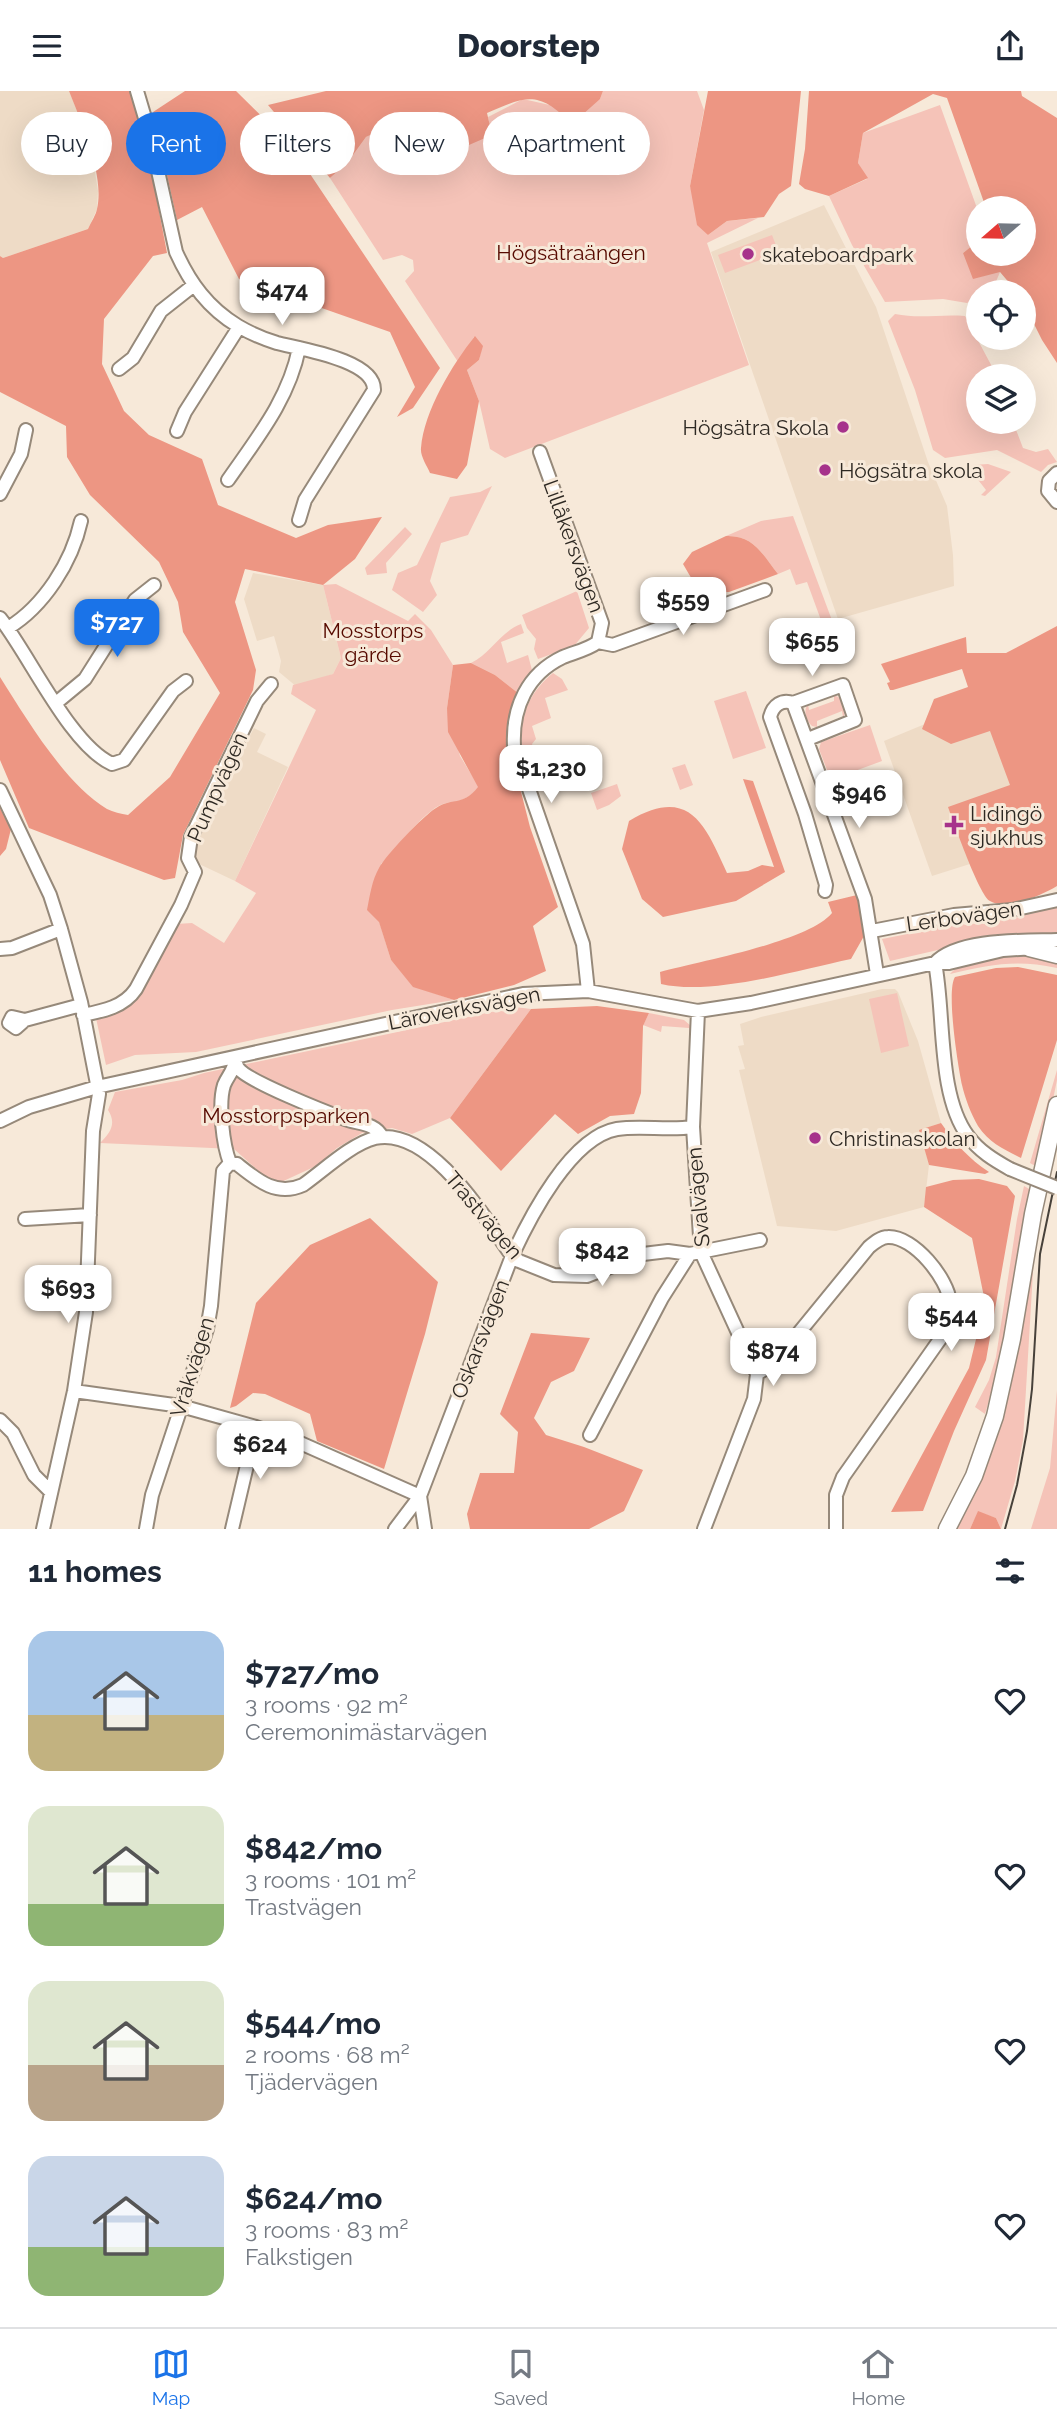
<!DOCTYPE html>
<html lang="en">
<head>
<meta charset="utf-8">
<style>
	:root { --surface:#fff; --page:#f6f6f7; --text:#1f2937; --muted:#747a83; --line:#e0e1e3; --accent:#1a73e8 }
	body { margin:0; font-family:Raleway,sans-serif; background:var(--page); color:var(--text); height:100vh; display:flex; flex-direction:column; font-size:26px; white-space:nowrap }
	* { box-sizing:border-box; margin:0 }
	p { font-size:23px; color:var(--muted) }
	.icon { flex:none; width:38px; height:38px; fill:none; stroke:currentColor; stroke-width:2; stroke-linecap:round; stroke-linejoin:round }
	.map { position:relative; height:1438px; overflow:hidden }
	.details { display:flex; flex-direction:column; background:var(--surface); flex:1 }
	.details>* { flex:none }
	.top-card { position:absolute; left:21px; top:21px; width:700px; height:63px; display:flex; gap:14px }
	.needle { width:46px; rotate:250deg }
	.tools { position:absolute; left:966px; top:105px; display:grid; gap:14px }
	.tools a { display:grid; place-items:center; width:70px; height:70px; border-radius:50%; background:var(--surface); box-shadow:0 7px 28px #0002; font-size:35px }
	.price { position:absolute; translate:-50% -60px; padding:0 16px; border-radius:14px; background:#fff; color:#222; font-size:23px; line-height:46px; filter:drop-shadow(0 2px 4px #0008) }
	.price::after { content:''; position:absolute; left:50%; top:42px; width:21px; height:16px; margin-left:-10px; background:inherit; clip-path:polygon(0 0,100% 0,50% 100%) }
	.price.current { background:var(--accent); color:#fff }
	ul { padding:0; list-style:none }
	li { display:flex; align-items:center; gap:21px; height:175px; padding:0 28px }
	li span { display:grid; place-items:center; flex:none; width:196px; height:140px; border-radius:21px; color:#555 }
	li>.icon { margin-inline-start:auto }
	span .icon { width:84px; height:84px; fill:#fffc; stroke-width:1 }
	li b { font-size:30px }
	h2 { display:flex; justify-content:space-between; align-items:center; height:84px; padding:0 28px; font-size:30px }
	.tag { padding:0 24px; border-radius:32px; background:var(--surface); box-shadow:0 7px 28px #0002; font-size:24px; line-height:63px }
	.tag.current { background:var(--accent); color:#fff }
	header { display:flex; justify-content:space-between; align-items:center; height:91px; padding:0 28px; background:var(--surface); font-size:32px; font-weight:800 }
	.menu { display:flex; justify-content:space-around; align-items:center; height:98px; border-top:2px solid var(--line); background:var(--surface); font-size:19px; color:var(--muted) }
	.menu a { display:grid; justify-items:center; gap:4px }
	.menu .current { color:var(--accent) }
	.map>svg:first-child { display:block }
</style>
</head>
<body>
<header><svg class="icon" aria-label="menu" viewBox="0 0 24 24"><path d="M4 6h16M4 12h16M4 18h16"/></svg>Doorstep<svg class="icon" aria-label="share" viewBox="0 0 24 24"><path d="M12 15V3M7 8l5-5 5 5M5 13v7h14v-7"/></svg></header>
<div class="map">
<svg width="1057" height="1438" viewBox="0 0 1057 1438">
	<rect width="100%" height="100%" fill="#f7e9d9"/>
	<path fill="#eedbc6" d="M0,0H69L84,37L93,69L98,100L97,118L88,138L3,167L0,165Z
		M824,114L876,216L928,371L947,415L953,464L954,495L838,528L711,161Z
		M253,482L323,494L341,567L333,583L297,596L279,581L281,570L274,545L257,550L244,508Z
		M993,631L1017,696L973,772L932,785L884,650L925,633Z
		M254,637L266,643L257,661L288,676L235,790L197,772L194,767L197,745Z
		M882,898H895L898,901L918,950L941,1032L920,1039L929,1074L924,1116L836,1140L777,1135L739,979L745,978L738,955L744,954L740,933L761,926Z"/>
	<path fill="#f5c3b8" d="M603,0H697L704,19L690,95L708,144L727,130L758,127L707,152L749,274L505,367L490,358L479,310L467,279L479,269L482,255L474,246L458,271L405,190L414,180L413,169L402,164L383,169L330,87L348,71L366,46L394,33L491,44L488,26L523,8L554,15L600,8Z
		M940,14L978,120V150L963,162L1000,181C995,193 993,201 978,201V206L967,212L943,208L885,211L852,154L829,105L867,88L858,72L863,42Z
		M772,144L779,162L725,182L718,164Z
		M895,223C919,228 941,223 965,225L997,285H978V331H1013L1023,357L1036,361L1048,358L1057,371L1048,374L1041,381L997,359L945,367L933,359L915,299L888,230Z
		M988,373L1011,381L985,405L981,404L986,399L972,381L966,383L963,378L972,374Z
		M492,395L468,444L441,452L430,490L437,504L423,521L392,499L398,482L417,474L450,406L480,401Z
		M793,425L836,540V545L829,551L807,491L796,494L790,478L778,483C762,463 754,444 726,445L761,430Z
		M405,436L412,443L386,472L387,482L367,484L365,477Z
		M336,493L408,530L415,523L431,539L453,574L447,617L460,665L479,696C461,717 452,706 435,717C414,732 399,755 381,773L379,830L391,869L413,895L454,909L392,919L196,961L135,964L106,974L96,927C108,923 122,920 132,912C148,898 166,853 176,833L192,832L224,852L256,802L235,790L316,619L291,603L293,594L333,583L341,567L323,494Z
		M577,500L589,537L574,555L538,568L534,558L536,548L527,537L522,524Z
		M521,533L524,542L501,551L507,572L528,564L533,583L518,602L495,584L471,572C491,562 500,541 521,533Z
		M553,582L562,588L568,599L545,607L551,627L532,635L536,648L532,653L535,661L532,666L524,669C516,634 525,605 553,582Z
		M746,600L766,657L733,668L714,610Z
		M834,604L842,608C844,614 848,621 843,626L842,620L817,630V636L812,635C806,629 803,620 808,613L809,619L834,610Z
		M870,634L882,670L836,687L840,699L846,697L850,706L848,711L840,713L819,658L821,651Z
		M685,673L693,694L680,699L672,677Z
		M617,693L621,705L609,714L597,719L591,702Z
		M1057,814V846L964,853L890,870L882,848L928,839L935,834L957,828L965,834L978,832V825L1019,824Z
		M1044,864L1057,867V877C1015,868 990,874 950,883C965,864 1021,864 1044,864Z
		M897,902L909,955L881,962L869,908Z
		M515,916L531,918L450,1027L412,1043L392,1037L362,1042L337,1057L316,1075L277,1093L264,1085L234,1058L100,1052C110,1042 117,1033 108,1019L115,1001L182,989L204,982Z
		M649,922L684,929L691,935V944L689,943V937L662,935L661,941L643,934Z
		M1057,979V989L1039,1077L1030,1072Z
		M1024,1095L1031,1099L1019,1156L1005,1253L985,1323L975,1316L989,1289L996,1266L1017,1128Z
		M1034,1164L1023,1349L1015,1390L1001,1438L996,1427L978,1421L970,1438H956L972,1408L995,1353L1010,1299Z
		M1057,1299V1438H1031L1050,1377Z"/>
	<path fill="#ed9683" d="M69,0H132L152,83L167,162L153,165L104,228L102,273L124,320L149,344L202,368L218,414L296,447L328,434L382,426L355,468L323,494L245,478L235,511L256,579L253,599L183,744L175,787L164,789L29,737L0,669V586C26,627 65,693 107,718C113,721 121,723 128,724L170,686L220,602L183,541L178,511L159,471L90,404L67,366L66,335L0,301V165L3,167L88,138C91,131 96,124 97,118C105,84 81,31 69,0Z
		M185,0H236L290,53L440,277L413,317L397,326L415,296L390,241L239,188L202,116L177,129L153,21Z
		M326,0H603L600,8L572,33C539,0 528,4 487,22L492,44L462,57L394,33L366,46L348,71L330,87L268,14Z
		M708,0H801L791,95L779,103L764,126L727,130L708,144L697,134L690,95Z
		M809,0H1021L1022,5L1057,27V272L1042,249L1024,213V201H1017L1000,181L973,188L963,162L978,150V163H1024V117H986L947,7L933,3L863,42L858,72L868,87L829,105L805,98L799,93L805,58Z
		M475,245L483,255L479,269L467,279L479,310L467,374L457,388L430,382C427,375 420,365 421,357C424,320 452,274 475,245Z
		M726,445C754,444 762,463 778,483L729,501L700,502L683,473L692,461Z
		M1057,535V795C1042,804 1007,820 990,810C979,804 954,732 948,716L1010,694L990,640L951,653L922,638L934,608L968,596L962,578L893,599H890L887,592L890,591L881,573L966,546L967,562H1006Z
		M471,572L495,584L518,602L511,620L508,636L509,654L530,736L558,816L533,835L546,880L514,894L454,909L413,896L391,869L379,831L367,819C370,804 372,789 379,777C386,764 423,725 436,717C452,706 462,716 478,696L448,641L447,617L453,574Z
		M743,688L753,690L785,781L736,810L663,826L642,808L622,758L629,730C690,694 705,734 727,782L748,780L762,774L774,776Z
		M0,717L11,738L6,758L0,765Z
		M857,804L864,845L851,868C798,879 713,905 661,893L660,881C700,870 808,851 832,822L828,811Z
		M1018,876L1057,884V949L1021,1067C1004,1058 989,1052 978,1035C971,1023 965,1007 962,994C958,975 946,900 955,886L996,877Z
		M597,915L649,922L643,935L641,1002L634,1023L610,1025L578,1043L555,1023L501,1080L450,1027L531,918Z
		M941,1032C955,1052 969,1068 989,1081L985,1083L929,1074L919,1039Z
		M979,1088L1007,1095L1015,1105L986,1269L954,1340L923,1420L891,1421L969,1277L985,1211L972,1147L924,1116L926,1096L953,1089Z
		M370,1127L438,1191L425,1243L384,1378L317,1350L310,1323L265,1303L253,1302L236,1315L230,1317L256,1212L310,1154Z
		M531,1242L590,1247L574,1280L551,1291L534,1327L546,1344L584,1356L643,1379L624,1420L589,1438H470L467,1423L480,1382H514L518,1341L500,1323Z
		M978,1420L996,1427L1001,1438H970Z"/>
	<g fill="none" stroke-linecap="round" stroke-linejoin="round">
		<g stroke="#96897a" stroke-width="16">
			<path id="minor" d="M137,0L150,44L176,161C190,192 208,217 238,235C250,242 264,248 277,252C300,258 375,269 374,299L305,409L299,429
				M119,278L133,267L161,220L194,194
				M177,340L185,321L239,236
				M540,361L602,532L598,551C587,559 575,561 563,566C527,583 512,617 514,655L583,853L588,900
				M1057,382L1049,390L1048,400L1057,411
				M228,389C257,347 289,308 299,257
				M0,403L21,363L26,339
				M0,527C30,565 70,654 112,673L124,669L173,600L186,590
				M8,537C44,515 72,471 81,430
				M598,551L613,554L765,499
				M56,612L85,588L135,509L154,494
				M793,612C782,608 773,614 770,626L805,723L826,794L825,800
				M808,648L855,629L843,594L793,612L865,808L877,883
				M0,699L50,804L61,838L81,911L99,1003L93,1040L86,1221L74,1300L43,1438
				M872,840L954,824L1012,819L1057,809
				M0,858L12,857L61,838
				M935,872C945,922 937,1004 968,1045C979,1060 994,1069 1010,1078
				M935,872C958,847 1025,850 1057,849
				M698,920L693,1036L701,1161L757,1283L754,1308L704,1438
				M83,924C103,920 124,916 136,898L181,814L195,781L188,767L191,746L257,610L271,593
				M25,929L16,937L9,932L12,926L25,929L81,914
				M234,967C236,970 236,974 238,977C247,990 326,1021 345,1028C358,1033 376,1032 382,1046
				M0,1030L29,1016L97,996L523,903L588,900L698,920L751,912L935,872H949L1003,859L1036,857
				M230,1072L237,1073C257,1089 276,1106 303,1094C323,1080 351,1053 375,1047C430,1035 485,1127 512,1165L519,1170L554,1184L587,1185L643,1163L668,1160L690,1163L760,1149
				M230,1072C223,1054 218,1013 224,994C228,984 235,979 235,968
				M25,1128L90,1124
				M757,1283L775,1271L869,1156C875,1151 881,1146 888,1146C914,1145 948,1188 950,1211C951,1223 947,1233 943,1244L843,1386L836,1404V1438
				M74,1300L181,1315L256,1336L289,1347L420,1405L425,1438
				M0,1329L13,1342L34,1384L50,1400
				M590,1344L662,1207L690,1163
				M146,1438L152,1404L207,1238L211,1215L223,1080L230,1072
				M232,1438L256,1336
				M395,1438L420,1405L512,1165C530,1126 571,1046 617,1038C642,1034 667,1040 693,1036"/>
		</g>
		<g stroke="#96897a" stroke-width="19">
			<path id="major" d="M1029,857L1057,864
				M947,1438L974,1385L995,1325L1012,1248L1033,1123L1057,1014"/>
		</g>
		<use href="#minor" stroke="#fff" stroke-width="12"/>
		<use href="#major" stroke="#fff" stroke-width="16"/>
		<path stroke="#47413a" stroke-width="2" d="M1005,1438L1017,1394L1027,1340L1032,1298L1040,1163L1057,1081"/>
		<g stroke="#96897a" stroke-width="16" stroke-linecap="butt">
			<path id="minor-bridge" d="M1010,1078L1057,1097"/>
		</g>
		<use href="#minor-bridge" stroke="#fff" stroke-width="12"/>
	</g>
	<g fill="#a6328b" stroke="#f7e9d9" stroke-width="2.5">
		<circle cx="748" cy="163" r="7"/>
		<circle cx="843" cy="336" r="7"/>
		<circle cx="825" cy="379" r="7"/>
		<path d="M950.5 723.5h7v7h7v7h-7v7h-7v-7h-7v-7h7z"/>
		<circle cx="815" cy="1047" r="7"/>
	</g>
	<g text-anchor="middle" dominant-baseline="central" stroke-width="6" stroke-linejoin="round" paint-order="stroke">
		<g font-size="21" fill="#570a00" stroke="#f7e9d9">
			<text x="571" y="161">Högsätraängen</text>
			<text x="373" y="539">Mosstorps<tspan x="373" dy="24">gärde</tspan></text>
			<text x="286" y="1024">Mosstorpsparken</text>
		</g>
		<g font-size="21" fill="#2e2923" stroke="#f7e9d9" text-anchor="start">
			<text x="762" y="163">skateboardpark</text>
			<text x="829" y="336" text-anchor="end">Högsätra Skola</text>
			<text x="839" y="379">Högsätra skola</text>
			<text x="970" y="722">Lidingö<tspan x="970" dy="24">sjukhus</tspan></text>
			<text x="829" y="1047">Christinaskolan</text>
		</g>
		<g font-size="21" fill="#2e2923" stroke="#f7e9d9">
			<text transform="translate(574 455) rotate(70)">Lillåkersvägen</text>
			<text transform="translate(217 696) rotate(-66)">Pumpvägen</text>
			<text transform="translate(964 825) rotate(-8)">Lerbovägen</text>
			<text transform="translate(464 917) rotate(-11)">Läroverksvägen</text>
			<text transform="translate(698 1106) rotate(-95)">Svalvägen</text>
			<text transform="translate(484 1124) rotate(50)">Trastvägen</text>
			<text transform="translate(480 1248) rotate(-69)">Oskarsvägen</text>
			<text transform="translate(192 1276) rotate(-73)">Vråkvägen</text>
		</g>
	</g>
</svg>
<div class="tools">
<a><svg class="needle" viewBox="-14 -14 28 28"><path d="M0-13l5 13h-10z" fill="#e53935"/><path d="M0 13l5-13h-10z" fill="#747a83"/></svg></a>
<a><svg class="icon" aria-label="locate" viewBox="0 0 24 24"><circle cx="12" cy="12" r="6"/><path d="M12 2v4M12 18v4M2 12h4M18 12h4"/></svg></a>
<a><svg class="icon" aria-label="layers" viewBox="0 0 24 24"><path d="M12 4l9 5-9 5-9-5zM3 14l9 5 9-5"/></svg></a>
</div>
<b class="price" style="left:282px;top:236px">$474</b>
<b class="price" style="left:683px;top:546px">$559</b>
<b class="price current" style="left:117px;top:568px">$727</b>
<b class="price" style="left:812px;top:587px">$655</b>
<b class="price" style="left:551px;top:714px">$1,230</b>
<b class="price" style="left:859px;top:739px">$946</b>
<b class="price" style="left:602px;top:1197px">$842</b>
<b class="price" style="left:68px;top:1234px">$693</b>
<b class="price" style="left:951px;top:1262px">$544</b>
<b class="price" style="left:773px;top:1297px">$874</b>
<b class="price" style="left:260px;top:1390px">$624</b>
<div class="top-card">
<a class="tag">Buy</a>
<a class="tag current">Rent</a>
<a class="tag">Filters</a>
<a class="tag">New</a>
<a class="tag">Apartment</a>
</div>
</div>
<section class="details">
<h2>11 homes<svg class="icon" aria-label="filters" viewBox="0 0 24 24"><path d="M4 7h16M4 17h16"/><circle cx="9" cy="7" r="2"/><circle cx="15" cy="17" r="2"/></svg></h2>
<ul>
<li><span style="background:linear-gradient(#a9c7e8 60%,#c2b280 0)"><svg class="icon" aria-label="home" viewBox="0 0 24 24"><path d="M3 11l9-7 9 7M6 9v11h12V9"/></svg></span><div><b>$727/mo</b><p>3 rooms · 92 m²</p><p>Ceremonimästarvägen</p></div><svg class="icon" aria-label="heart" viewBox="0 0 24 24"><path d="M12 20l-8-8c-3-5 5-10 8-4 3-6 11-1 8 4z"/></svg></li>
<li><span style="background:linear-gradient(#dfe7d0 70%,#8fb573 0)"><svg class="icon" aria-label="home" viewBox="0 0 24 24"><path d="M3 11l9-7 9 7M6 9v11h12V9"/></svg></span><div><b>$842/mo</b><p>3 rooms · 101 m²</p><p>Trastvägen</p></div><svg class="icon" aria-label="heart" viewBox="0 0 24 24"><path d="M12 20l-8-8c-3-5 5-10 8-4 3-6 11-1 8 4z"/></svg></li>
<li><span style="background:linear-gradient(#dfe7d0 60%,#b9a48a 0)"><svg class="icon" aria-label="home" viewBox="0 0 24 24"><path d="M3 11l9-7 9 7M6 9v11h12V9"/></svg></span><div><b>$544/mo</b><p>2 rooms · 68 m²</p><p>Tjädervägen</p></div><svg class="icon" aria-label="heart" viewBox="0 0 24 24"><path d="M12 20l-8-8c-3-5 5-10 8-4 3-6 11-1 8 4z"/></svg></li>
<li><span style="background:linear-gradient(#c9d6e8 65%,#8fb573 0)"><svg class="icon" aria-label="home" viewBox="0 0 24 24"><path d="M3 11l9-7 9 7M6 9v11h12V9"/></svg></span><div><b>$624/mo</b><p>3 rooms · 83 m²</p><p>Falkstigen</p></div><svg class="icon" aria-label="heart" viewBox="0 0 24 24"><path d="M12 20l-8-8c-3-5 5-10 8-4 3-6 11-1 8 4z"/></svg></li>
</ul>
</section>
<nav class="menu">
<a class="current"><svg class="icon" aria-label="map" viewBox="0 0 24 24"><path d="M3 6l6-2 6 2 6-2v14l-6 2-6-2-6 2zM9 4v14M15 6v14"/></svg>Map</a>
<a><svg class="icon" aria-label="saved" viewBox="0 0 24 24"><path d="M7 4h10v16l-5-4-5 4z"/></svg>Saved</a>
<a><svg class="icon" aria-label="home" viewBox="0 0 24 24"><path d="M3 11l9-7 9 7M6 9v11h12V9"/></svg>Home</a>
</nav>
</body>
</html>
